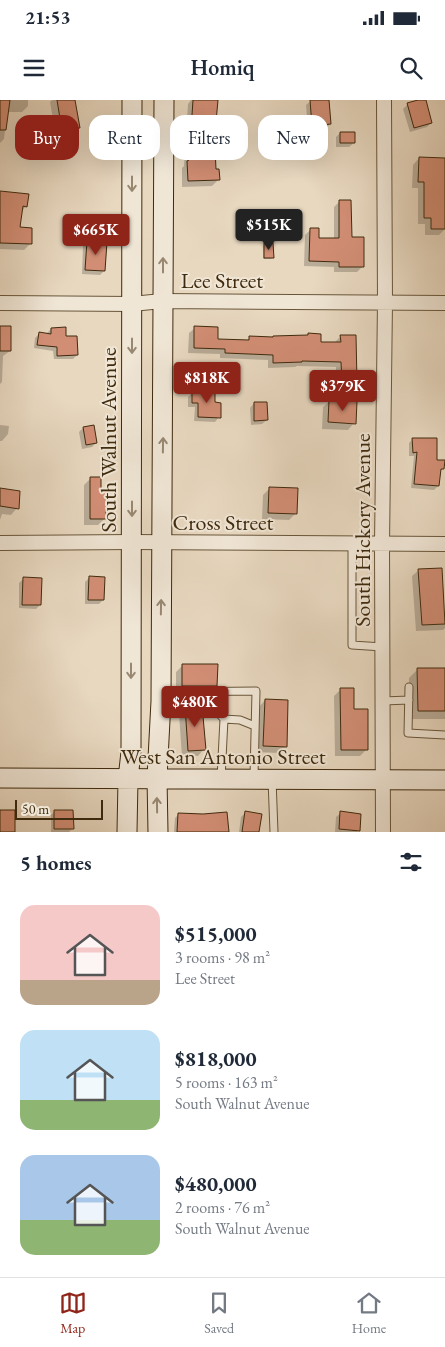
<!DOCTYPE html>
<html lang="en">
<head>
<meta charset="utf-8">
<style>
	:root { --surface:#fff; --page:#f2f2f3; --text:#1f2937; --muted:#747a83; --line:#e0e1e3; --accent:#8f2418 }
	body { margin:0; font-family:"EB Garamond",serif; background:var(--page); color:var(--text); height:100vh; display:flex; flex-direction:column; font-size:19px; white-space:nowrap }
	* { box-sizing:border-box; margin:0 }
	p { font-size:16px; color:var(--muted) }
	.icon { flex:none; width:28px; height:28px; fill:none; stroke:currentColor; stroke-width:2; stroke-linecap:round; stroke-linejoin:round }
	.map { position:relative; height:732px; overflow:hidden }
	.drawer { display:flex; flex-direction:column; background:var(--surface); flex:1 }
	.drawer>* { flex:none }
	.banner { position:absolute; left:15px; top:15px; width:415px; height:45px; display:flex; gap:10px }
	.scale { position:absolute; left:15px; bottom:12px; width:88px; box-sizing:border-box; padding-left:5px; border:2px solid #3f2a0d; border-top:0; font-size:14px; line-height:18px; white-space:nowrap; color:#3f2a0d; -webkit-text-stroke:4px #f0e6d6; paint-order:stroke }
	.price { position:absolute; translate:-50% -42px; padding:0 11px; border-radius:5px; background:var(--accent); color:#fff; font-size:16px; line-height:32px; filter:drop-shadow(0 1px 2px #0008) }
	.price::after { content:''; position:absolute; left:50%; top:30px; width:15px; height:11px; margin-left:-8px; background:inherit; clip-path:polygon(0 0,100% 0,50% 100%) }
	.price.current { background:#222; color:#fff }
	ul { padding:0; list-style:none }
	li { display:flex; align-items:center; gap:15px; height:125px; padding:0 20px }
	li span { display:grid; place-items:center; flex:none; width:140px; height:100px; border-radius:15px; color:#555 }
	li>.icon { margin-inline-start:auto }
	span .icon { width:60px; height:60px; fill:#fffc; stroke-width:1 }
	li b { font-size:21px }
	h2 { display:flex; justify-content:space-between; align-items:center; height:60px; padding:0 20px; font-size:21px }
	.chip { padding:0 18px; border-radius:15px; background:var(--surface); box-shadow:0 5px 20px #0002; font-size:18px; line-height:45px }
	.chip.current { background:var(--accent); color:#fff }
	.status { display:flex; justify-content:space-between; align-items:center; height:35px; padding:0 25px; background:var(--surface); direction:ltr }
	.status svg { height:14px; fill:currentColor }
	header { display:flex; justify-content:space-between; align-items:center; height:65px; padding:0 20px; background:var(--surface); font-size:22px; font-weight:600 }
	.tab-bar { display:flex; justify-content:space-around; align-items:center; height:70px; border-top:1px solid var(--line); background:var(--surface); font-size:14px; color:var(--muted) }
	.tab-bar a { display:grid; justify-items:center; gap:2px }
	.tab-bar .current { color:var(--accent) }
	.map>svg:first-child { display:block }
</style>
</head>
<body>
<div class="status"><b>21:53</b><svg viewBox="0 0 49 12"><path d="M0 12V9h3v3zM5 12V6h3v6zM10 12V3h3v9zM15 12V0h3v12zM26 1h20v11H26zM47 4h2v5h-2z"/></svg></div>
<header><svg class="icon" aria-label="menu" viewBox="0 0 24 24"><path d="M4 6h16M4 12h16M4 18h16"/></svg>Homiq<svg class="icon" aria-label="search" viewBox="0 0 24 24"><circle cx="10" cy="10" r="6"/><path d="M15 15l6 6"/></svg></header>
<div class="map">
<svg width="445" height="732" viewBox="0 0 445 732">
	<rect width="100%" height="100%" fill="#e8d8c0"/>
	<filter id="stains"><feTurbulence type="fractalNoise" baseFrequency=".004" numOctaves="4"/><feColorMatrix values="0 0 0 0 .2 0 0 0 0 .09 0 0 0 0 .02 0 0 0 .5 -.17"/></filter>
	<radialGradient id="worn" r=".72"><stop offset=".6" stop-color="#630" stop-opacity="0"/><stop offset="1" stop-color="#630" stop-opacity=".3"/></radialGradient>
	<path fill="#0003" d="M0,0H28V6L22,12H7L4,39L0,43Z
		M52,0H74L77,44L71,50H61L60,35L56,36L50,2Z
		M191,0H217L214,34L224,48L218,54H214L215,70L218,80L212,86L182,87V68L184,66L188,4Z
		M328,0L330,24L326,28L308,30L306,5L311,1Z
		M424,0L431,23L427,27L410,32L403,9L408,4Z
		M340,33L354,43L349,47H336V37Z
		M419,58L445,59V129L439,135H425V124H418V88H412L413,65Z
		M0,92L26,106L21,112L19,129L31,143L24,150L0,149Z
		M340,101L350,138L363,166L357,172H334V167L304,166L305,135L311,129L318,139H334V107Z
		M276,117H283L282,127L281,129H274V119Z
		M87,142L104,171L100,175L82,174L83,146Z
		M264,145L272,157L271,159H263V146Z
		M0,227L10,251L3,256L2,282L0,284Z
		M195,228L216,240L247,241L250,238L271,239L273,237L307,236L308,234L320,243L335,242L341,236L356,282L350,288H336V267L297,266L295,267L268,268V260L220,258V254L188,253L189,233Z
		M51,229L65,238L77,255L73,259H54L53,251L34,248L35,238L39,234L47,235V233Z
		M193,292L213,304L219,317L215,322L194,321L195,307H188V297Z
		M330,301L354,323L348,330L322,329L323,307Z
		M254,303L267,320L262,324L251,325L250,308Z
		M0,325L9,326L8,334L2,341H0V344Z
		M83,328L96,343L92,347L82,349L79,332Z
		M413,339L443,368L439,372L438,386L434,390L411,388L414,356H409V343Z
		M91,378L100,390L105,418L98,425H84V385Z
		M270,388L296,413L289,420L262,419L263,395Z
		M0,390L17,408L11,415L2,414L0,420Z
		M419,470L443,512H445V528L443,530L416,531L412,476Z
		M89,478L103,500L99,504H85V482Z
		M23,479L40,505L36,509L19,508V483Z
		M183,565L216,586L210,592L176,593V572Z
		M418,569H445V619H409V578Z
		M341,589L353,611L367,649L360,656H335L334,596Z
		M265,600L286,646L279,653L257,652L259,607Z
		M185,607H201L204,649L198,656L182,657L179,614Z
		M54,712L73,728L69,732H51V715Z
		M245,713L258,732H239L241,717Z
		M341,713L358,730L357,732H335L336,717Z
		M179,714L227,732H174L175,718Z"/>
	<path fill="#d28e75" stroke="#3f2a0d" d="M0,0H10L6,30H0Z
		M57,0H75L80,28H78V44L66,45V30L62,31Z
		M193,0H218L215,33L226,34L225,49L215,48L216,69H219L220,80L188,81L187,61L189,60Z
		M310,0H329L331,24L312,26Z
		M418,0H426L432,23L414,28L407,3Z
		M340,32H355V43H340Z
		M419,57L445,58V129H431V118H424V82H418Z
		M0,91L29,94L27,107L23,106L20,127L32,128V144L0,143Z
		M339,100H351L352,137H364V167H339V162L309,161L310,128H319V138H339Z
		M87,141L107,142L105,171L85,170Z
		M264,143H273L274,158H264Z
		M0,226H11V251H0Z
		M194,226L218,227V239L249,240V236L273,237V236L308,235V233L321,234V242H341L340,235H356L357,282L342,283L341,262L302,261V262L273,263V255L225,253V249L194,248Z
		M66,227V236H77L78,255L57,256V247L37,245L39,232L51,234V228Z
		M192,291L215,292V302L221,303V318L198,317V303H192Z
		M329,300L357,301L356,324L328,322Z
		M254,302H267L268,320L254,321Z
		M94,325L97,343L86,345L83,327Z
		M412,338H437V360H445L444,369H441L439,386L414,384L417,352L413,353Z
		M90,377H101V389H106V419H90Z
		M269,387L298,388L297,414L268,413Z
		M0,388L20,391L19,409L0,406Z
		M442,468L445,524L422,525L418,469Z
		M89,476L105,477L104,500H88Z
		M23,477L42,478L41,505H22Z
		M182,564H218L217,586H182Z
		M417,568H445V611H418Z
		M340,588H354V609H368V650H341Z
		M265,599L288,600L287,647L263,646Z
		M202,605L206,650L188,651L185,606Z
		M0,710H15V732H0Z
		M54,710H73L74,729H54Z
		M245,711L262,714L259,732H242Z
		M340,711L361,714L360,731L339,729Z
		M227,712L229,732H177L178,713L203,714Z"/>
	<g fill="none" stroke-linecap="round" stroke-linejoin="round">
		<g stroke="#69563a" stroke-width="9">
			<path id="service" d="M352,444V545L383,547
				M409,587L408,633L445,635
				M163,592L256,591L254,677
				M161,601L206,600L224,619L221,679
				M383,601L409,600
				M224,619L240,620L255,626
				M272,679L274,732"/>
		</g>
		<g stroke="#69563a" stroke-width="16">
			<path id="minor" d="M0,203L132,204L162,201L445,203
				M0,443L132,442L445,444
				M383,732L382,444L385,202L384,0"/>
		</g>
		<g stroke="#3f2a0d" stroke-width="21">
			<path id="secondary" d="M0,678L445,680
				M127,732L128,679L131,652L132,0
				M158,732L157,678L161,601L164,0"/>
		</g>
		<use href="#service" stroke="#f0e6d6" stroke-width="7"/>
		<use href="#minor" stroke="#f0e6d6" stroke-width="14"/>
		<use href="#secondary" stroke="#f0e6d6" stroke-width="19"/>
	</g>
	<defs><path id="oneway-shaft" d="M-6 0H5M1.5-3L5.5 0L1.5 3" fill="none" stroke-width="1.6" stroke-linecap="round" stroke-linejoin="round" transform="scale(1.25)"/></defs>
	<g stroke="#988872">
		<use href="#oneway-shaft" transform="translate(132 84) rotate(90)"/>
		<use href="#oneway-shaft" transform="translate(163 165) rotate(-90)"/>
		<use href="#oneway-shaft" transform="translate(132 246) rotate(90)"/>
		<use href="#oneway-shaft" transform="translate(163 345) rotate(-89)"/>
		<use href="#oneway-shaft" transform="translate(132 409) rotate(90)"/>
		<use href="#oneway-shaft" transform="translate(161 507) rotate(-89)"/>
		<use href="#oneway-shaft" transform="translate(131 571) rotate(90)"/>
		<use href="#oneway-shaft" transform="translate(157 705) rotate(-91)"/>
	</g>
	<g text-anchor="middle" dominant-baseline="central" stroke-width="4" stroke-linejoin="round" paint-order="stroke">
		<g font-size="22" fill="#3f2a0d" stroke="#f0e6d6">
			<text x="222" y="180">Lee Street</text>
			<text transform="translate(108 340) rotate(-90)">South Walnut Avenue</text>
			<text x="223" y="422">Cross Street</text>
			<text transform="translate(362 430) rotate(-90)">South Hickory Avenue</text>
			<text x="223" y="656">West San Antonio Street</text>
		</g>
	</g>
	<rect width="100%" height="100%" filter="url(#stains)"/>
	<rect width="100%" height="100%" fill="url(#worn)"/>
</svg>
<div class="scale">50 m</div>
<b class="price current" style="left:269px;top:151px">$515K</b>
<b class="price" style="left:96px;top:156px">$665K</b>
<b class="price" style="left:207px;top:304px">$818K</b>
<b class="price" style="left:343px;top:312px">$379K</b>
<b class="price" style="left:195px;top:628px">$480K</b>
<div class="banner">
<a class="chip current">Buy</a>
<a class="chip">Rent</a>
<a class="chip">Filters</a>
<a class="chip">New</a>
</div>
</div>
<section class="drawer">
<h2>5 homes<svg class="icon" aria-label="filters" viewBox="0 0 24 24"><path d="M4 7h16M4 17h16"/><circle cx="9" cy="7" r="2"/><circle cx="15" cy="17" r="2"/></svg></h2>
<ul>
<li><span style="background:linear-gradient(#f6c9c9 75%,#b9a48a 0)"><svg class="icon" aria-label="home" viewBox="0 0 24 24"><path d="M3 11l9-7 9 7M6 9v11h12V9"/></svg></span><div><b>$515,000</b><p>3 rooms · 98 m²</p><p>Lee Street</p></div></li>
<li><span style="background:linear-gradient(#bfe0f5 70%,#8fb573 0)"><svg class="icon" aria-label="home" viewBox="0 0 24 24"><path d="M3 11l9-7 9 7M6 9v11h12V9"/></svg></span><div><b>$818,000</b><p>5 rooms · 163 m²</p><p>South Walnut Avenue</p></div></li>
<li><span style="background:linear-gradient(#a9c7e8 65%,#8fb573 0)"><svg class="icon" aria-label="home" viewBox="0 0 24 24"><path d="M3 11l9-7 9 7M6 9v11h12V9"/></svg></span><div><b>$480,000</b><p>2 rooms · 76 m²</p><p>South Walnut Avenue</p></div></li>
</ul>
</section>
<nav class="tab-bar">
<a class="current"><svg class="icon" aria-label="map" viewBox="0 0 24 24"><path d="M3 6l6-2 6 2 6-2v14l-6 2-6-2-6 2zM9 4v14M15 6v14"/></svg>Map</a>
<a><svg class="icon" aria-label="saved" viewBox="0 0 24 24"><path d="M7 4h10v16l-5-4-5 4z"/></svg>Saved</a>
<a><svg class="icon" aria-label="home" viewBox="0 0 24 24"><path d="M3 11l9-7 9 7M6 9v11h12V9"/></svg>Home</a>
</nav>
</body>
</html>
